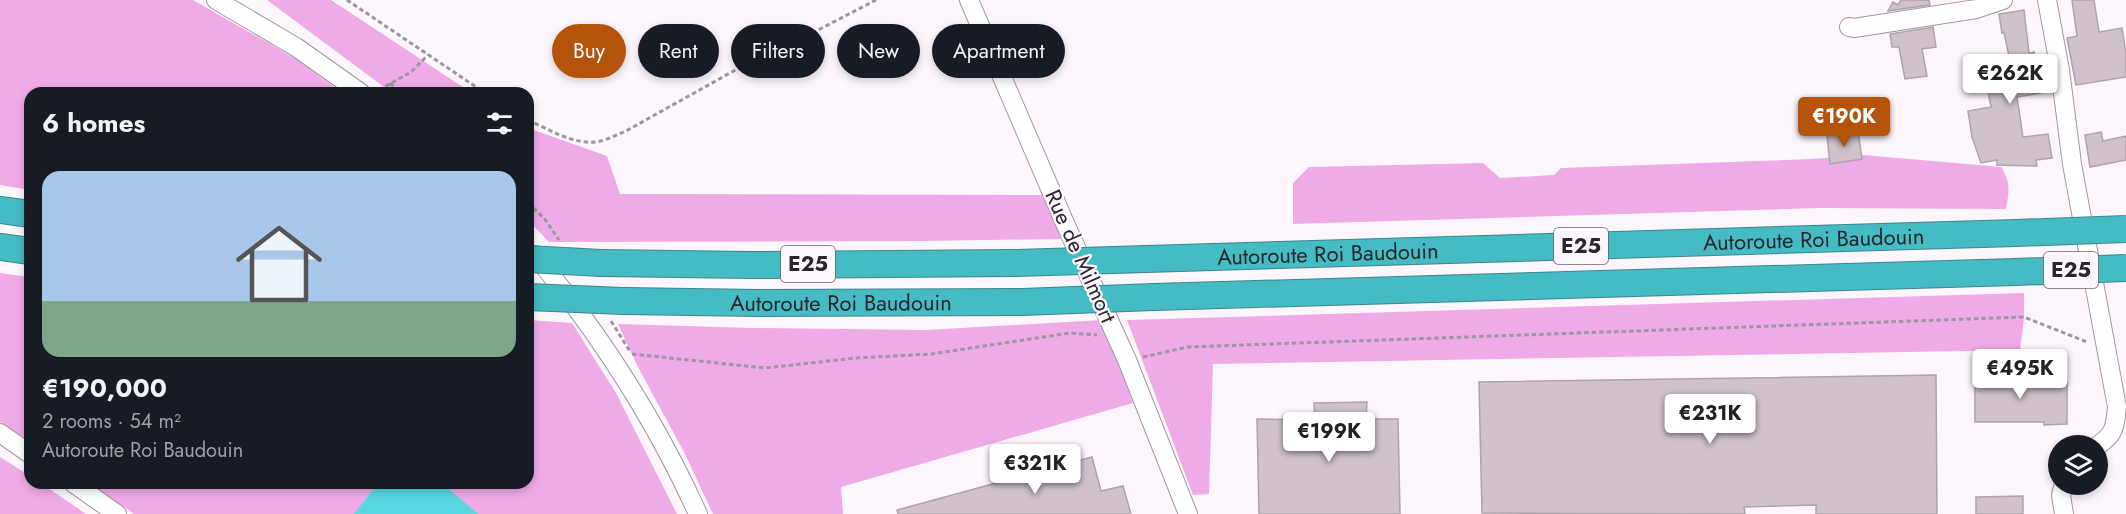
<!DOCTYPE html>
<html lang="en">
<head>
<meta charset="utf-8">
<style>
	:root { --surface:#171b24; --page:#242831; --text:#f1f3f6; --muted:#9ea1a6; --accent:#b45309 }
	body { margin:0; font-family:Jost,sans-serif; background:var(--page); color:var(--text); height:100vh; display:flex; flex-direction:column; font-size:22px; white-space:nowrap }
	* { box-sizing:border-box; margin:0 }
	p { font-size:20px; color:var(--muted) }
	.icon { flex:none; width:33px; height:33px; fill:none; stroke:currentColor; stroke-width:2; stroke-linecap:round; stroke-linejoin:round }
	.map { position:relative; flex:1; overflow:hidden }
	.details { position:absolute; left:24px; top:87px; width:510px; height:402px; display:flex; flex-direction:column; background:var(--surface); border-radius:18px; box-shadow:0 3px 9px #0003 }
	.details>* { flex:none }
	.banner { position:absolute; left:552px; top:24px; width:570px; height:54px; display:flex; gap:12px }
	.buttons { position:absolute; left:2048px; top:435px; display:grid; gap:12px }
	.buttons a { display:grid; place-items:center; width:60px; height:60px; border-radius:50%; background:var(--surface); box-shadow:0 3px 9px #0003; font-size:30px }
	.price { position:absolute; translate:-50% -51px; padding:0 14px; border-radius:6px; background:#fff; color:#222; font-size:20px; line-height:39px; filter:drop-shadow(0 2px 3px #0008) }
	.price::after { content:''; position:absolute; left:50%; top:36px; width:18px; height:14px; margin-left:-9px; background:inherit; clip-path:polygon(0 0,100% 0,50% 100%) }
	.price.on { background:var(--accent); color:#fff }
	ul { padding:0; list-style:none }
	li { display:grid; align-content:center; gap:12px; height:318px; padding:0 18px }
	li span { display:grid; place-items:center; height:186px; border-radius:18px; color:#555 }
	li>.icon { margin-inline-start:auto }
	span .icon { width:108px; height:108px; fill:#fffc; stroke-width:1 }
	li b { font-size:26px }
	h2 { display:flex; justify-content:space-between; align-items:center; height:72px; padding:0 18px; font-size:26px }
	.tag { padding:0 21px; border-radius:27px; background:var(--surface); box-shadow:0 3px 9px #0003; font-size:21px; line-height:54px }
	.tag.on { background:var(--accent); color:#fff }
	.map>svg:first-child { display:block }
</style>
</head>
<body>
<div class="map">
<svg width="2126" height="514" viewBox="0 0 2126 514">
	<rect width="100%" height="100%" fill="#fef6fd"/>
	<path fill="#efabe7" d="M0,0H193L298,60L342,93H30V190L0,185Z
		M267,0H331L472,93H392Z
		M528,128L607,156L620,194L1044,195L1061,239L921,241L549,242L528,220Z
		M1863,155L2001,167C2011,182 2009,192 2006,209L1819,208L1293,224V183L1309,167L1483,163L1500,178L1554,175L1561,168L1812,159Z
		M0,273L30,277V441L0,422Z
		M2024,293V318L2020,350L1213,364L1209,494L1193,495L1127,320Z
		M528,320L572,323L616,393L677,514H134L90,483H528Z
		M1102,320L1133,403L841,487L843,514H713L685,454L638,367L618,324L753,328L926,330Z
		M0,457L30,476V483H41L86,514H0Z"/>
	<path fill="#5ad8e2" d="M378,483H442L478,514H354Z"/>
	<path fill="#cfc2cd" stroke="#aea2ad" stroke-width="1.5" d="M1901,0H1929L1930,5L1888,11L1893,2L1898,5Z
		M2072,0H2094L2099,32L2122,28L2126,54V77L2076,85L2067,38L2077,36Z
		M2024,10L2029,53L2034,52L2041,93L2017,97L2023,137L2048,134L2052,158L2036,160L2037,166L1997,165V160L1981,163L1972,137L1968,111L1991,107L1986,81L2013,76L2004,32L2002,33L1999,14Z
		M1933,27L1936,47L1922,49L1927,76L1905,79L1899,47H1892L1890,34Z
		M1858,131L1862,159L1830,164L1827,136Z
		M2101,132L2103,141L2126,136V160L2090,167L2085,135Z
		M1936,375L1937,514H1816V505L1744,507L1745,514L1482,513L1479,382Z
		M2045,375V382H2067V424L2044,425V422H1975V376Z
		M1367,402L1366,419H1398L1400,514H1259L1257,419L1315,420L1314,403Z
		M1092,457L1101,491L1123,486L1131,514H898L897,510Z
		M2023,496V514H1976V497Z"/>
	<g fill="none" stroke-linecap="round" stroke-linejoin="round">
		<g stroke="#a296a0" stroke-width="20">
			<path id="minor" d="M216,0L296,47L361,93
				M969,0L1064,221L1127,360L1188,514
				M2047,0L2060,70L2072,164L2117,407C2115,427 2115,434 2097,446
				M1849,27L1854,28L1976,9L2003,0
				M534,255C550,272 563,291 577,309C625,374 665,441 698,514
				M0,433L30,454
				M73,483L117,514
				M2064,484L2061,495L2064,514"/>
		</g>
		<g stroke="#3c868e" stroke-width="28">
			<g id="highway">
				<path d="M0,210L30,214"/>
				<path d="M0,247L30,251"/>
				<path id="s1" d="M1146,259L2016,233"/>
				<path d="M601,263L753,265L1016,263"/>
				<path d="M1154,297L2015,272"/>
				<path id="s2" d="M623,301L759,303L1022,302"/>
			</g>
		</g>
		<path stroke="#9d969c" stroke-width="3" stroke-dasharray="4.5 3" stroke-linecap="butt" d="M347,0L485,93
			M390,83L401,93
			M379,90L411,72L428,55
			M528,120C548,129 572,144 595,142C605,141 616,135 626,131L755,59L793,43L876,0
			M528,203L544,218L559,240
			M611,321L631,353
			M632,354L765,368L856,358L931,354L1070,333L1097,335
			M1143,357L1187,347L2024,317L2087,342"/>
		<use href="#minor" stroke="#fff" stroke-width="18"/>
		<use href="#highway" stroke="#45bbc4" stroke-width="26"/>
		<g stroke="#3c868e" stroke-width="28" stroke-linecap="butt">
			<path id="highway-bridge" d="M2016,233L2126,229
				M528,259L601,263
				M1016,263L1146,259
				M2015,272L2126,268
				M528,297L623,301
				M1022,302L1154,297"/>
		</g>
		<use href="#highway-bridge" stroke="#45bbc4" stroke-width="26"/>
	</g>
	<g text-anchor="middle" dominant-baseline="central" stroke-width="4.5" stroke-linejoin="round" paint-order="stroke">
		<g fill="#fef6fd" stroke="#6a6469" stroke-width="1.5">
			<rect x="1554" y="228" width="54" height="36" rx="4.5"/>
			<rect x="781" y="246" width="54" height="36" rx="4.5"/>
			<rect x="2044" y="252" width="54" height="36" rx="4.5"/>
		</g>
		<g font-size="21" font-weight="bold" fill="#2a252a">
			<text x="1581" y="246">E25</text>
			<text x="808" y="264">E25</text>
			<text x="2071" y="270">E25</text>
		</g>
		<g font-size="22" fill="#2a252a" stroke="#fef6fd">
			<text stroke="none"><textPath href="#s1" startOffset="668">Autoroute Roi Baudouin</textPath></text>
			<text stroke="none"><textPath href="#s1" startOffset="182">Autoroute Roi Baudouin</textPath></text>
			<text transform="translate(1081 256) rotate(66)">Rue de Milmort</text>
			<text stroke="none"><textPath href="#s2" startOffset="218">Autoroute Roi Baudouin</textPath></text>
		</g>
	</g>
</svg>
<div class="buttons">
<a><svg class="icon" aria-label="layers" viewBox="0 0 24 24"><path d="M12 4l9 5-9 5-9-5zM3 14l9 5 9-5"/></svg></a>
</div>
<b class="price" style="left:2010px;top:105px">€262K</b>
<b class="price on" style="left:1844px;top:148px">€190K</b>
<b class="price" style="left:2020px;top:400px">€495K</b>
<b class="price" style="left:1710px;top:445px">€231K</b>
<b class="price" style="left:1329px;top:463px">€199K</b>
<b class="price" style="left:1035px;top:495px">€321K</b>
<div class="banner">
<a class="tag on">Buy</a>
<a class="tag">Rent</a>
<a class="tag">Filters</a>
<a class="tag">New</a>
<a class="tag">Apartment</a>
</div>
<section class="details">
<h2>6 homes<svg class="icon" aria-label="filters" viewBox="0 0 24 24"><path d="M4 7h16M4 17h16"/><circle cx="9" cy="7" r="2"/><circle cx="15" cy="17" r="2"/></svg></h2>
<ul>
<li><span style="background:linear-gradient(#a9c7e8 70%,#7fa58c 0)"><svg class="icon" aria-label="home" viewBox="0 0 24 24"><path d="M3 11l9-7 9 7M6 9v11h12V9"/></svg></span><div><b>€190,000</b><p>2 rooms · 54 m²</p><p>Autoroute Roi Baudouin</p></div></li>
</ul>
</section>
</div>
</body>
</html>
